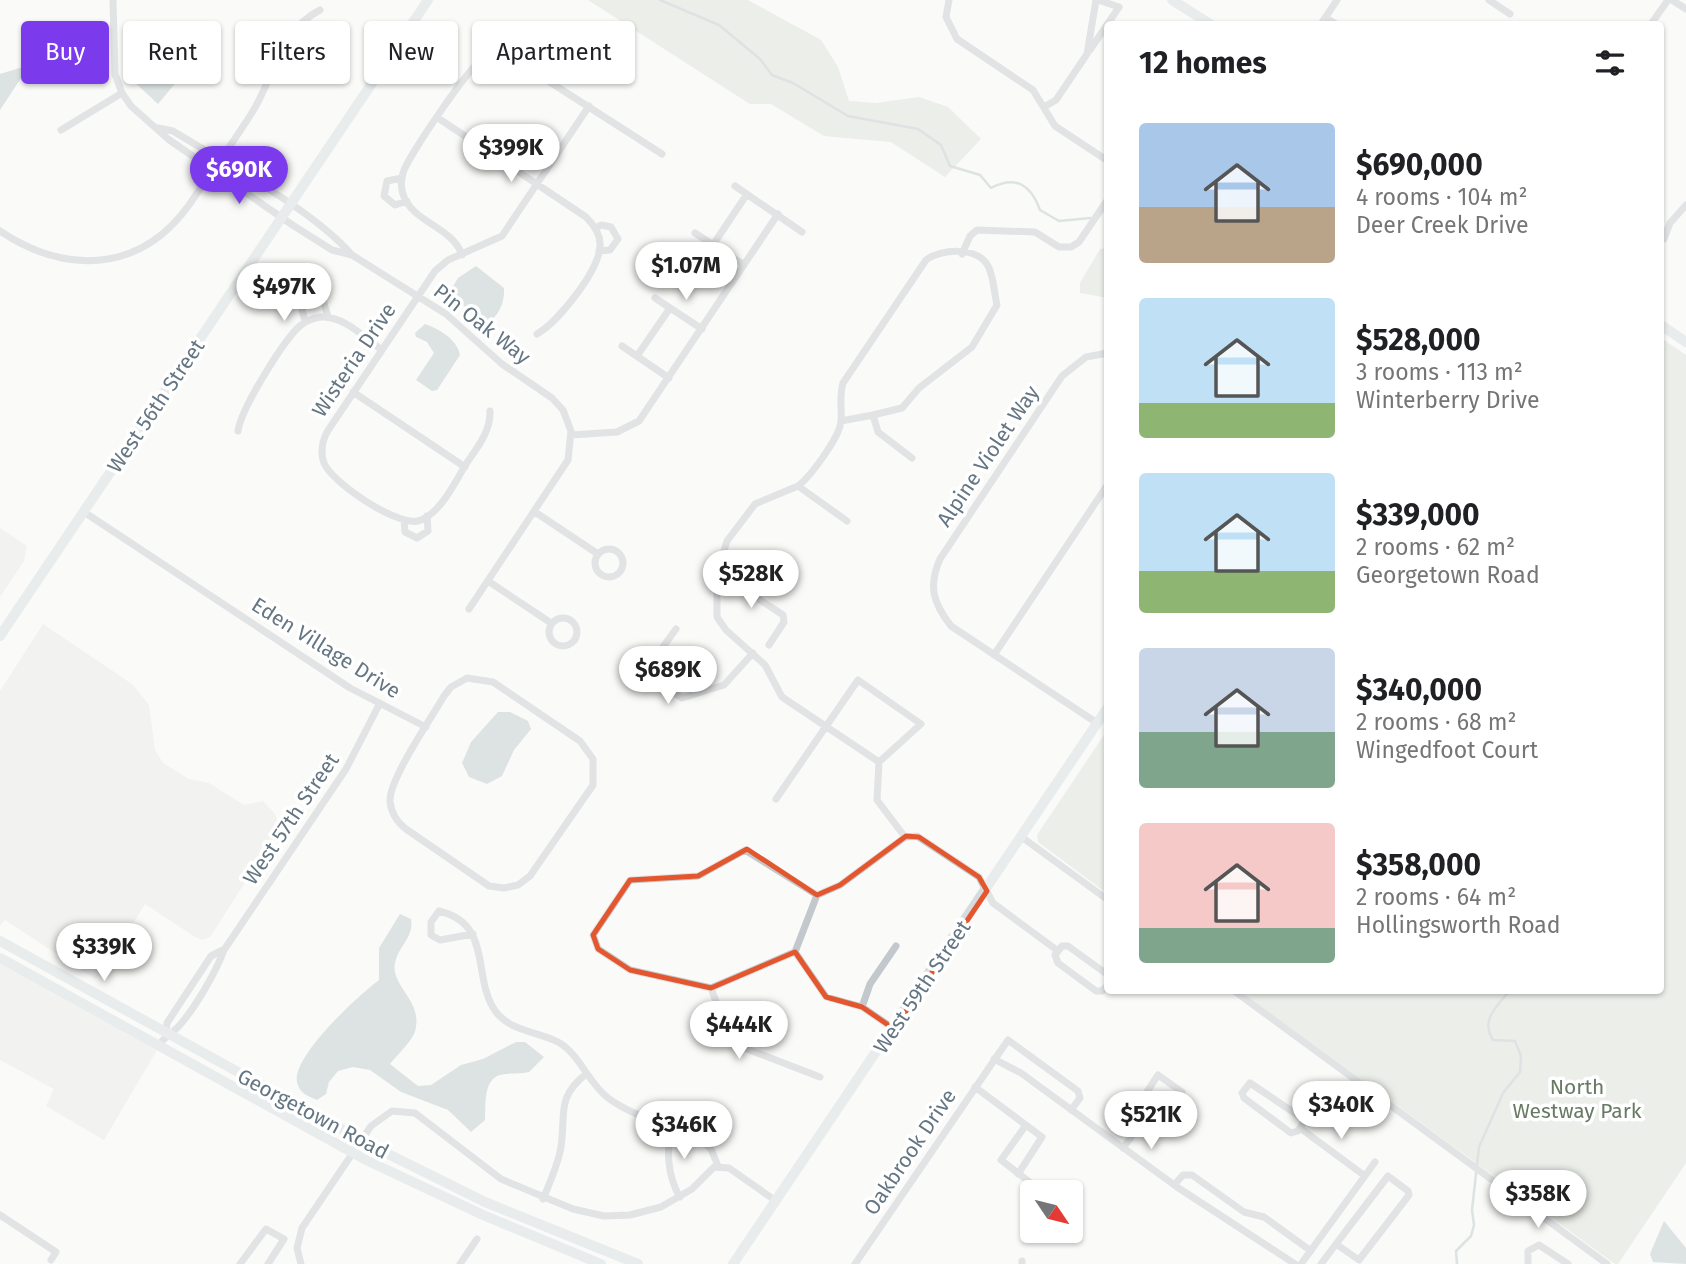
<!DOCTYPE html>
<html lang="en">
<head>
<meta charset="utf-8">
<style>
	:root { --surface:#fff; --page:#f6f6f6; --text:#202124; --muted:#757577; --accent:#7c3aed }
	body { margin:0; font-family:"Fira Sans",sans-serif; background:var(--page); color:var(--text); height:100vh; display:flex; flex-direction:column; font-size:26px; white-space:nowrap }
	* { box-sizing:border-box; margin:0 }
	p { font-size:23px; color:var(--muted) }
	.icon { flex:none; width:38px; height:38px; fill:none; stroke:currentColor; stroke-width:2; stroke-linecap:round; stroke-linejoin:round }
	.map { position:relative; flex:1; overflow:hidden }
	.sheet { position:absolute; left:1104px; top:21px; width:560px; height:973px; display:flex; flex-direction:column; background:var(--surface); border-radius:7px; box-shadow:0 2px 5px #0004 }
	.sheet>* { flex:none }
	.banner { position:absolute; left:21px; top:21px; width:665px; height:63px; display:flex; gap:14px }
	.needle { width:46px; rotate:125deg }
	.controls { position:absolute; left:1020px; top:1180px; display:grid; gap:14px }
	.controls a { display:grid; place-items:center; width:63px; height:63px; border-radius:7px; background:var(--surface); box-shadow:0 2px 5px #0004; font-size:35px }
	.price { position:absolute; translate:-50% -60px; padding:0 16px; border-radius:24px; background:#fff; color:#222; font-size:23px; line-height:46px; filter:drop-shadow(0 2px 4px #0008) }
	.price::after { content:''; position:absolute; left:50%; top:42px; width:21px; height:16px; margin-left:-10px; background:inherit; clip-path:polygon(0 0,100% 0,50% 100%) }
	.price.on { background:var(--accent); color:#fff }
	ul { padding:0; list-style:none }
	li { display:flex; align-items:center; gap:21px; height:175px; padding:0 35px }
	li span { display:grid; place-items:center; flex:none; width:196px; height:140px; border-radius:7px; color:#555 }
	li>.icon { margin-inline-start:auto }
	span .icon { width:84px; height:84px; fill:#fffc; stroke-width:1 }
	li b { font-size:30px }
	h2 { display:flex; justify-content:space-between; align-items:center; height:84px; padding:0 35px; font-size:30px }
	.chip { padding:0 24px; border-radius:7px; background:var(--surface); box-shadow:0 2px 5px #0004; font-size:24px; line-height:63px }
	.chip.on { background:var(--accent); color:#fff }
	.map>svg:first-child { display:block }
</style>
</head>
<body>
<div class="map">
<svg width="1686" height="1264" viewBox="0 0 1686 1264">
	<rect width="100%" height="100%" fill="#fafaf8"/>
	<path fill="#e8e9e9" d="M0,528L27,546L24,561L0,597Z
		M43,624L132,684L149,705L155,750L163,763L189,779L209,783L244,805L263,801L275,814L280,828L210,937L202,940L195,937L145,904L102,974L95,979L5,920L0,926V691Z
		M0,964L157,1050L104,1140L46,1106L54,1089L0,1060Z"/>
	<path fill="#dadfd7" d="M588,0H748L821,40L838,67L849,101L876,103L919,97L948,107L981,139L945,177L891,142L824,136L771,104H750Z
		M1108,248V298L1080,293V283L1100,249Z
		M1661,338L1686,355V1163L1618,1264H1615L1240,991L1661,990Z
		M1108,729V894L1038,842L1037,835Z"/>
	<path fill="#bbc7cb" d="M198,38L203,42V50L158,104L130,78V67L136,61Z
		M26,66L25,72L0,110V74Z
		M476,266L504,288C505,303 498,317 486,325L449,293L458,278Z
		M425,324C439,329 457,339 460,355L437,390L432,391L416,380L434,353L427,342L416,337L415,333Z
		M498,712H510L528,721L531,729L514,750L502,776L487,784L469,777L462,763L471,742Z
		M400,914L411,919C414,938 399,945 395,963C390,987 426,1002 414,1034C409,1044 397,1055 390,1064L418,1086L431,1085L461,1065L483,1059L516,1042H525L544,1057L529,1072C521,1074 515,1073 506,1074C482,1075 486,1104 485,1120L471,1132L448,1110L401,1092L370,1070L353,1067L338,1071L329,1082L326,1094L317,1100C308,1096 299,1093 297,1082C292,1056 359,995 379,980V948Z
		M1664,1221L1686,1248V1264L1653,1262L1650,1254Z"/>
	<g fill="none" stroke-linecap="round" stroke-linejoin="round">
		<path stroke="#bbc7cb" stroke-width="2.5" d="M660,0L719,25L760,59L772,75L793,83L848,116L918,129L941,145L950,166L980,175L991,188C1016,175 1031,185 1040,210L1059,221L1090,218
			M1105,214L1108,213
			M1457,1264L1456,1251L1471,1236L1474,1225L1472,1210L1479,1147L1503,1093L1520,1072L1521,1056L1515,1041L1493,1040C1480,1019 1497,1007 1510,990"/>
		<path stroke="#c3c8cc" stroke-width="7" d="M113,0L115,74L122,93L131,106L168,139L294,226L332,250L352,255L446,314L502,364L552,398L563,410L571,431L568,460L469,609
			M949,0L946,17L957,39L1033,90L1055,126L1108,161
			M1489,0L1510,14
			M1672,0L1686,9
			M1326,18L1336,24
			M1321,24L1337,0
			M1651,24L1668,0
			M1090,50L1119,7L1098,0
			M480,61L477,46L489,38L501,44L503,56
			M1044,107L1056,100L1087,54L1096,0
			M438,118L586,217C594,225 601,235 600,246C599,271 558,322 537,334
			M158,128L173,131C225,163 313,210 352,255
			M61,130L122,93
			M402,178L387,181L384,196L395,205L407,201
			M735,186L802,232
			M596,228L601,225L611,227L618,239L610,250L599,251
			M0,231C66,275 140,273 189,205C210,174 233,143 253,111C274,77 280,30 320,10
			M695,233L744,265
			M1664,239L1670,223L1686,205
			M713,245L747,194
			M962,254L970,236L977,230L1035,232L1059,247H1071L1079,242L1108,199
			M462,255C452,226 412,223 403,194C401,188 401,180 403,173C407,158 470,65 483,59C493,54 504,55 514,59L662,154
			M655,298L702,329
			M305,322L302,309L312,300L324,303L328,317
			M622,346L669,378
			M637,356L670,308
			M353,392L465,467
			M490,411C491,431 477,448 466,464C455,482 440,515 418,521C397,526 332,483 324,463C320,452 322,442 327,432L435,271L448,260L502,236L589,106
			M841,421L873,415L878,432L912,458
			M238,431C241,409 284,339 301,325C307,320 314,318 321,317C343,315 365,338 382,350
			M571,435L617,432L639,421L778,214
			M798,486L755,504L727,541L717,573V617L726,630L765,665L782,697L879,762
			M84,512L350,688L426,727
			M535,512L598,554
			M404,521L405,532L417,538L428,531L427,516
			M847,521L798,486C810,477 840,437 841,421C842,407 839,397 843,383L926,260C941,249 977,246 988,266C994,277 994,293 997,305L972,347L919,388L902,408L873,415
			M595 563a14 14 0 1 1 28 0a14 14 0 1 1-28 0Z
			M488,581L551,623
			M717,585L742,588L783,615L784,622L769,645
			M549 632a14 14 0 1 1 28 0a14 14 0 1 1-28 0Z
			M676,629L644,673L682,698L724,685L753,653
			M994,655L1108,484
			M467,678L493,682L580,741L593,759V785L530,876L518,885L504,888L489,886L406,829C397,822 391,813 390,801C389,779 432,717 444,696L451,687Z
			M1097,723L951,626C933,603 928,586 940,559L1062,376L1086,357L1108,353
			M879,762L877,800L905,837
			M776,799L858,680L921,724L879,762
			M905,837L917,836L979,877L993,903L1058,951
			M1023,838L1108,900
			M473,934L440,940L431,935V922L439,911C494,924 471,978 496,1012C512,1032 537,1031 558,1042C580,1054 588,1083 608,1098C635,1118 672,1125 701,1140L711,1149L718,1166
			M795,952L711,988L630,970L598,949L593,935L630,880L698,876L745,850L817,895
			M795,952L817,895L840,885L905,837
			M795,952L826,997L862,1007L894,1029
			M1108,975L1068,946H1062L1055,955L1058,963L1096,991H1102L1108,985
			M711,988L728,1034L739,1046L820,1077
			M1233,990L1607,1264
			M862,1007L870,984L896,946
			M166,1033L167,1023L211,956L223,950
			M158,1046C164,1037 171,1034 178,1027C194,1010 216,972 224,950L346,769L380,703
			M994,1059L1021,1073L1177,1187L1295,1264
			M1158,1075L1182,1092L1166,1114L1143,1098Z
			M1250,1083L1302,1118L1303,1123L1298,1131L1291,1133L1244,1098L1242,1093Z
			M975,1087L1042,1137L1018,1174
			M1026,1125L1001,1160L1041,1191
			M673,1127C665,1148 668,1178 680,1197
			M1300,1128L1365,1176
			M1123,1148L1154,1106
			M1388,1176L1408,1191L1409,1195L1359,1260L1336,1244Z
			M1174,1185L1183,1175H1192L1244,1212L1264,1217L1311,1251
			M543,1199C550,1182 558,1165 561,1147C566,1113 556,1098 586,1074
			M0,1215L56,1252L51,1260
			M240,1264L266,1229L284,1239L268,1264
			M301,1264L297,1248L302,1228L371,1126L392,1111L415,1113L501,1179L573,1209L604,1216L630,1215L661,1207L692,1189L714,1167L729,1168L776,1201
			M460,1264L477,1239
			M855,1264L1008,1040L1078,1091L1080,1098L1071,1110
			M1022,1264V1261
			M1301,1264L1375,1162
			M1321,1264L1336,1244
			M1528,1264V1251L1539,1245L1568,1264"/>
		<path stroke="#d6dbdf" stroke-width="10" d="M1172,0L1210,24
			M1661,325L1686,342
			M0,941L378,1149L485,1202L638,1264
			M0,958L368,1161L483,1215L601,1264
			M733,1264L1108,707"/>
		<path stroke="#d6dbdf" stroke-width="10" d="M0,636L428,0"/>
	</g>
	<path d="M0 0H1686V1264H0ZM906,836L919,837L979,877L987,891L894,1029L862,1007L826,997L795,952L711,988L630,970L598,949L593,935L630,880L698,876L747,849L817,895L840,885Z" fill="#fafaf8" fill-opacity=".55" fill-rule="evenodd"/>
	<path fill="none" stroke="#e4572e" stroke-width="5" stroke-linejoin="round" d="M906,836L919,837L979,877L987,891L894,1029L862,1007L826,997L795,952L711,988L630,970L598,949L593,935L630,880L698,876L747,849L817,895L840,885Z"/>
	<g text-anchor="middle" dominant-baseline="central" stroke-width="7" stroke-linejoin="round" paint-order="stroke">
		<g font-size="21" fill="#657683" stroke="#fff">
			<text transform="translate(482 324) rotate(38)">Pin Oak Way</text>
			<text transform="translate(354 360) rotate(-56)">Wisteria Drive</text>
			<text transform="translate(156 406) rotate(-56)">West 56th Street</text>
			<text transform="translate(988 456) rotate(-56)">Alpine Violet Way</text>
			<text transform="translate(326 648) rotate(32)">Eden Village Drive</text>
			<text transform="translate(291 819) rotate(-56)">West 57th Street</text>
			<text transform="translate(922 987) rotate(-56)">West 59th Street</text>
			<text transform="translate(313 1114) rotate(28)">Georgetown Road</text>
			<text transform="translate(910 1152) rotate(-56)">Oakbrook Drive</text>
		</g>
		<g font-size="21" fill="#687a64" stroke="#fff">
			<text x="1577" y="1087">North<tspan x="1577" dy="24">Westway Park</tspan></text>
		</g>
	</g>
</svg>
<div class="controls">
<a><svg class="needle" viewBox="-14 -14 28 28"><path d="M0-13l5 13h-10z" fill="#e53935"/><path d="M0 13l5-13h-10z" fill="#757577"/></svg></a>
</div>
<b class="price" style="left:511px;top:184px">$399K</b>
<b class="price on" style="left:239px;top:206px">$690K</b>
<b class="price" style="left:686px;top:302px">$1.07M</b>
<b class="price" style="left:284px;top:323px">$497K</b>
<b class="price" style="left:751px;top:610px">$528K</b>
<b class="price" style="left:668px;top:706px">$689K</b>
<b class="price" style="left:104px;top:983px">$339K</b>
<b class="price" style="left:739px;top:1061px">$444K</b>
<b class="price" style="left:1341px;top:1141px">$340K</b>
<b class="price" style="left:1151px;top:1151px">$521K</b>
<b class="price" style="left:684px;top:1161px">$346K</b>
<b class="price" style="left:1538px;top:1230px">$358K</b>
<div class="banner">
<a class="chip on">Buy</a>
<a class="chip">Rent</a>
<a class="chip">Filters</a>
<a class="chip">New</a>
<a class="chip">Apartment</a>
</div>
<section class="sheet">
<h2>12 homes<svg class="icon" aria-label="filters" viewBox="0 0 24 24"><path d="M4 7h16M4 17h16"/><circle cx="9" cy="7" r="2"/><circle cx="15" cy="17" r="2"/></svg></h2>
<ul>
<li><span style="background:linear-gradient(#a9c7e8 60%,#b9a48a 0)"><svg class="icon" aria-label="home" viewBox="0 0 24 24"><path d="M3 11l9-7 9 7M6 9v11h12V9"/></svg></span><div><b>$690,000</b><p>4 rooms · 104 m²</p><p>Deer Creek Drive</p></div></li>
<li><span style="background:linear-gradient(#bfe0f5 75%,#8fb573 0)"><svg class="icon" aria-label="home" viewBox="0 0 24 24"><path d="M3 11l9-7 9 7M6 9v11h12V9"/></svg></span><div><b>$528,000</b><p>3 rooms · 113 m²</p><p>Winterberry Drive</p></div></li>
<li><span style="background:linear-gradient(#bfe0f5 70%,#8fb573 0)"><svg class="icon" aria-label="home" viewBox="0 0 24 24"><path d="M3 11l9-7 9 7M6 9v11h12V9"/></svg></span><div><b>$339,000</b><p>2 rooms · 62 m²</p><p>Georgetown Road</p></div></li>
<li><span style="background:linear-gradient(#c9d6e8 60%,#7fa58c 0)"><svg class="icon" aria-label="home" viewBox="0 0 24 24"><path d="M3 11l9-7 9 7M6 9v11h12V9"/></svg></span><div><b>$340,000</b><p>2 rooms · 68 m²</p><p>Wingedfoot Court</p></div></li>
<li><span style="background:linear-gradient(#f6c9c9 75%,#7fa58c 0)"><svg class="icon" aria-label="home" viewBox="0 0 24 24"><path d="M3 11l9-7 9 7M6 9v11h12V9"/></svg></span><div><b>$358,000</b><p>2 rooms · 64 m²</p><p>Hollingsworth Road</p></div></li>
</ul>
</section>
</div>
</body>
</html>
